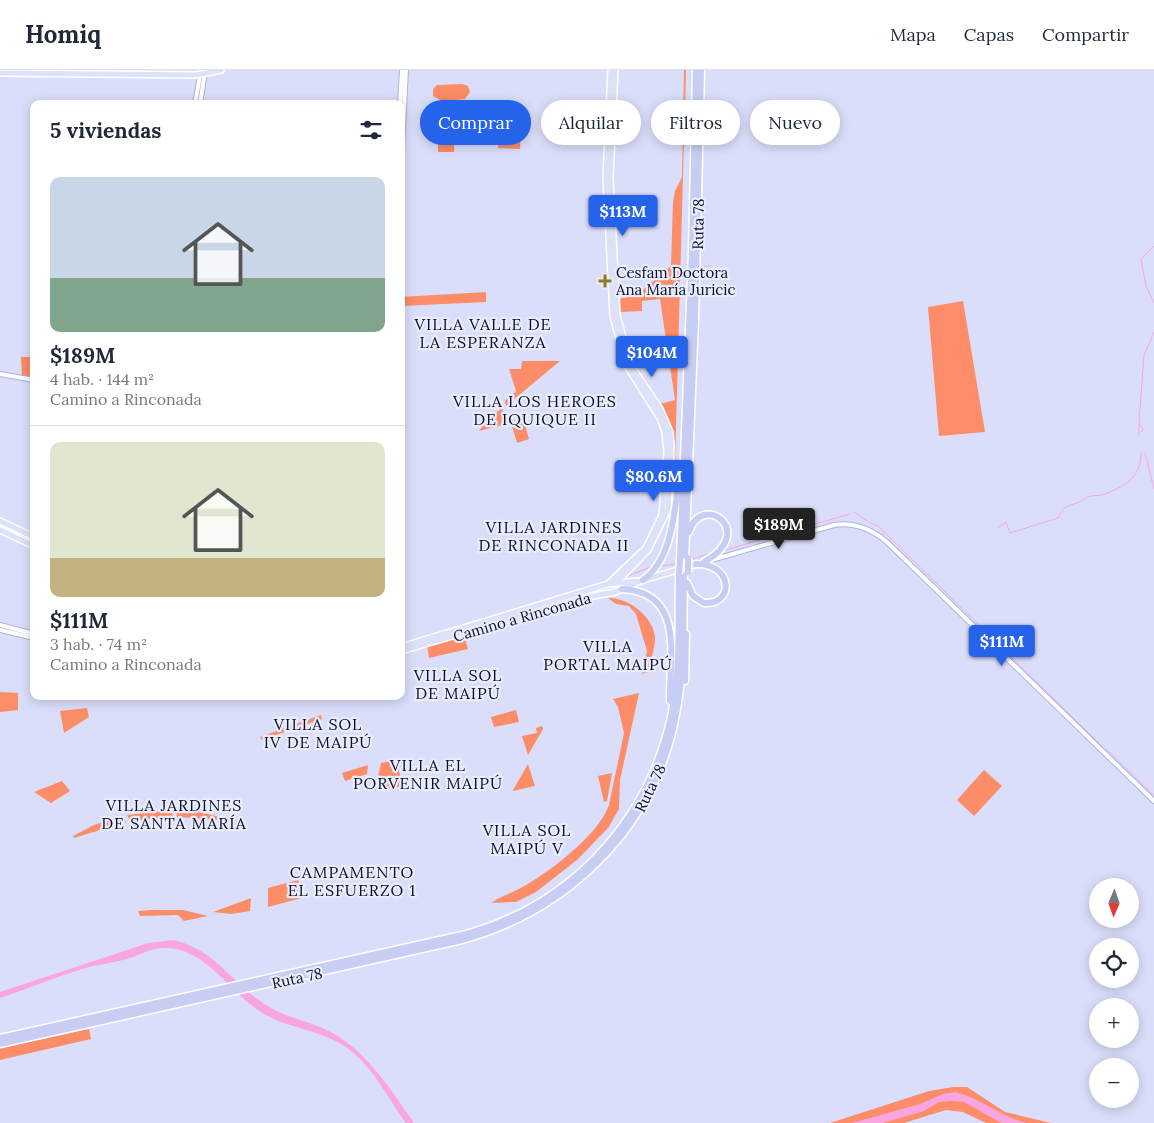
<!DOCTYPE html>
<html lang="es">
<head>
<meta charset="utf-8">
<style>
	:root { --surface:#fff; --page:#f2f2f3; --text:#1f2937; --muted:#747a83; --line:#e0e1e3; --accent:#2563eb }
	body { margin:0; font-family:Lora,serif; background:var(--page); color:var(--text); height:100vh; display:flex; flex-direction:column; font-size:19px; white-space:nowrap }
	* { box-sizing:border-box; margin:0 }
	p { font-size:16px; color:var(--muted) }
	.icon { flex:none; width:28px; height:28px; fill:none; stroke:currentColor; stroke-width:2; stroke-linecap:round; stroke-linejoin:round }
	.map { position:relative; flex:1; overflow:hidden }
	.details { position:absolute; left:30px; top:30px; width:375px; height:600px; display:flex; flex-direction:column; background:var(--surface); border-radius:10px; box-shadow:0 2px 12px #0003 }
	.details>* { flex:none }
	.guide { position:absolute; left:420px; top:30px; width:475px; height:45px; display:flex; gap:10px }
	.needle { width:32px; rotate:182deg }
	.tools { position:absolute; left:1089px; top:808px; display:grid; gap:10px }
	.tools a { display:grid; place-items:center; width:50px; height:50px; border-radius:50%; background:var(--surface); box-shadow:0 2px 12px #0003; font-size:25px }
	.price { position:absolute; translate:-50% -42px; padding:0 11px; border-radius:5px; background:var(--accent); color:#fff; font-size:16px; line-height:32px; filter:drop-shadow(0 1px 2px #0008) }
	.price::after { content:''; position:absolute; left:50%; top:30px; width:15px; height:11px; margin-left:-8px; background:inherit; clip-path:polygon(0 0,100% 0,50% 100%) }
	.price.selected { background:#222; color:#fff }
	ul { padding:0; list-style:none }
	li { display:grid; align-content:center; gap:10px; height:265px; padding:0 20px }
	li+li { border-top:1px solid var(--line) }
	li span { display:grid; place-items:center; height:155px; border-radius:10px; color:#555 }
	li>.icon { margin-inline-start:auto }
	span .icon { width:90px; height:90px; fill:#fffc; stroke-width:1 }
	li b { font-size:21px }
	h2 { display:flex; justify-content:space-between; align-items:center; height:60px; padding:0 20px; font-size:21px }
	.pill { padding:0 18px; border-radius:22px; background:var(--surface); box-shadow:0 2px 12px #0003; font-size:18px; line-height:45px }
	.pill.selected { background:var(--accent); color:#fff }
	header { display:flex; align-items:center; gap:30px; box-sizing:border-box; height:70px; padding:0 25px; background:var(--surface); border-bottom:1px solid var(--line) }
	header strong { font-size:24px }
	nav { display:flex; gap:28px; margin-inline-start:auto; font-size:18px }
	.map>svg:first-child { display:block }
</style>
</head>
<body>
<header>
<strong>Homiq</strong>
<nav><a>Mapa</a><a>Capas</a><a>Compartir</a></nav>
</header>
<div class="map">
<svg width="1154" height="1053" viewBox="0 0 1154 1053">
	<rect width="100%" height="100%" fill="#dadefa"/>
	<path fill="#fd8c68" d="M684,0H686L675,392L672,359L660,334L675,330L660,229L642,231V241L620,242L618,229L637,225L671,196L673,132L675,121L682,107Z
		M462,14L468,16L470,22L465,29L442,31L433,26V19L437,15Z
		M521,55L520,79L498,78L500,58Z
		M438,62H455L454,82H438Z
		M486,222V232L401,236V227Z
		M963,231L985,362L939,366L928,237Z
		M21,287H34V307L22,306Z
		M522,291H560L506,336L505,331L516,321L509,299H521Z
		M502,338L506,354L479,361L486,351Z
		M524,352L529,369L517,373L512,356Z
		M608,528C628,527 654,547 655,568C655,579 650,592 648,602L642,604L647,581L636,544L629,536L616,534Z
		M464,565L468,579L429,588L427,575Z
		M0,622L18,623V640L0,642Z
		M639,623L620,710L619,739L608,758L577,790L536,822L516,832L491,833C501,826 515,822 526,815C552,800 599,764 609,735L624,663L618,637L613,629Z
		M87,638L89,647L64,663L60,641Z
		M516,640L519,652L494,657L491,647Z
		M321,645L322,649L262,670L260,667Z
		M542,656L543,659L528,685L522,666L537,663L536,658Z
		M396,690L403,716L375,721L381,693Z
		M528,694L535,716L513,721V720Z
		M368,695L367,704L345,711L342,703Z
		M984,700L1002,716L974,746L957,730Z
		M612,703L607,731L604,732L598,706Z
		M62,711L70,721L51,733L34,722Z
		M172,740L173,747L130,751L127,745Z
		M176,740L199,742L237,751L177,747Z
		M123,746L126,752L74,768L73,766L94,755Z
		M298,810L302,828L268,837V818Z
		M251,828L250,841L231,844L213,842Z
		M152,840H183L208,846L184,851L178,845L140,846L138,841Z
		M89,959L91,969L0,990V978Z
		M953,1017H967L1005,1042L1051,1053H986L963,1042L946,1040L904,1053H830L929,1021Z"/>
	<path fill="#f9a6e0" d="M174,870C216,880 232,914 266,935C286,948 309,951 329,961C367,981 390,1019 414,1053H406C388,1029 375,1000 351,981C323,958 284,960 255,938C227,918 205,879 166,878C152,877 140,885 127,889C116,892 104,894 93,896C62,904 31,918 0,928V922L148,873Z
		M955,1022C981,1028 1001,1047 1027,1053H1001L964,1032L951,1031L939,1032L924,1041L883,1053H852L920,1034L943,1024Z"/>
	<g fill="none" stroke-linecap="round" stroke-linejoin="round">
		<path stroke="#f9a6e0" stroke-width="1" d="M1154,176L1141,189L1146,216L1154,233
			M702,196H710
			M668,204L687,198
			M1141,362L1143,360L1139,352L1144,285L1154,262
			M1139,366V355
			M1145,383L1154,419
			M854,442L867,451
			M870,453L878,456L998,574
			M997,458L1006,452L1010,463L1058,448C1063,437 1067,436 1077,433C1081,432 1084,428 1087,427C1092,425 1098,426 1102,425C1124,417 1141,408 1141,383
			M722,481L850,444
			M690,490L714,482
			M661,496L676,494
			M628,506L653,496
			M1001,577L1102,676
			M1106,679L1154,725"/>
		<g stroke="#acb3df" stroke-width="6">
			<path id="minor" d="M195,34L201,0
				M200,34L205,2
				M400,34L402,0
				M401,97L406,0
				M0,304L34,310
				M708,491L834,455C855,452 872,459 888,473L1154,731
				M0,555L34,564
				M0,560L34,568"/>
		</g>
		<g stroke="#fff" stroke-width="8">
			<path id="major" d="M615,0L610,108L617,245L631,296L660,339L670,362L671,376L668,439L648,480L617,512
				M0,3L196,5L221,0
				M0,451L34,467
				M0,460L34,476
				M608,514L646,478L662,445L667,381L665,362L660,348L626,294L613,246L606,108L611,0
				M401,577L608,514L637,511
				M401,581L582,528L615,522L643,510L698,494"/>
		</g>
		<g stroke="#fff" stroke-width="9">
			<path id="highway" d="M689,462C701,421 759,461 704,492
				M685,489L695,250L701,0
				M680,490L692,182L696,0
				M643,510C674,488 674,438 680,404
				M687,513L693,526L704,533C735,535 733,493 696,494
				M622,519C686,522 669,588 670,631
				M685,611L686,564
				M0,968L462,865C568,837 647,755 671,647C681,601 678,551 679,504
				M0,974L462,870C572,840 658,753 677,639C685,594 683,548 684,502"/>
		</g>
		<use href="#minor" stroke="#fff" stroke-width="4"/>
		<use href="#major" stroke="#dee2f8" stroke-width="5"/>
		<use href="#highway" stroke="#c8cef3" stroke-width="6"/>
		<g stroke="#fff" stroke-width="9" stroke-linecap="butt">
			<path id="highway-bridge" d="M688,502V488
				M679,504L680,490"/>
		</g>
		<use href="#highway-bridge" stroke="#c8cef3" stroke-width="6"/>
	</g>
	<path fill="#8e7d23" stroke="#e9ecff" stroke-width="2" d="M602.5 203.5h5v5h5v5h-5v5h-5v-5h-5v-5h5z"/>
	<g text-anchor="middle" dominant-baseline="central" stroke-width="4.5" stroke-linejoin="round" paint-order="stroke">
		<g font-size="15" fill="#0f1121" stroke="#e9ecff">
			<text transform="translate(698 154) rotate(-89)">Ruta 78</text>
			<text transform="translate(522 547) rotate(-16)">Camino a Rinconada</text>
			<text transform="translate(650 718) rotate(-64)">Ruta 78</text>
			<text transform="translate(297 908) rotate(-12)">Ruta 78</text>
		</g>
		<g font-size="15" fill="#0f1121" stroke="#e9ecff" text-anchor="start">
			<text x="616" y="202">Cesfam Doctora<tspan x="616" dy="17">Ana María Juricic</tspan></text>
		</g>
		<g font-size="16" letter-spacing="1" fill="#0f1121" stroke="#e9ecff">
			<text x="483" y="254">VILLA VALLE DE<tspan x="483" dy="18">LA ESPERANZA</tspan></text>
			<text x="535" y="331">VILLA LOS HEROES<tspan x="535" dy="18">DE IQUIQUE II</tspan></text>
			<text x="554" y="457">VILLA JARDINES<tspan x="554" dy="18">DE RINCONADA II</tspan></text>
			<text x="608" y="576">VILLA<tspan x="608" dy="18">PORTAL MAIPÚ</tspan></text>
			<text x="458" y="605">VILLA SOL<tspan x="458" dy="18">DE MAIPÚ</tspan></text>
			<text x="318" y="654">VILLA SOL<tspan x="318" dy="18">IV DE MAIPÚ</tspan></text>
			<text x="428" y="695">VILLA EL<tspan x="428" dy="18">PORVENIR MAIPÚ</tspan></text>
			<text x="174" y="735">VILLA JARDINES<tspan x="174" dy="18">DE SANTA MARÍA</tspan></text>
			<text x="527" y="760">VILLA SOL<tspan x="527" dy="18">MAIPÚ V</tspan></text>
			<text x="352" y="802">CAMPAMENTO<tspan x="352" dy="18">EL ESFUERZO 1</tspan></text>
		</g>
	</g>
</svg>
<div class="tools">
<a><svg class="needle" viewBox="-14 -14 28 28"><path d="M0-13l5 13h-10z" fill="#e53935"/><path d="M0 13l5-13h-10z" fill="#747a83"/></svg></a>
<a><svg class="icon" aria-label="locate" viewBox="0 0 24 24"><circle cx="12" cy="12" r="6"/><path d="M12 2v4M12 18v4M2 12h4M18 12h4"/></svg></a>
<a>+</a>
<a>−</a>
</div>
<b class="price" style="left:623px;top:167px">$113M</b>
<b class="price" style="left:652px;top:308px">$104M</b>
<b class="price" style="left:654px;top:432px">$80.6M</b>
<b class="price selected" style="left:779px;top:480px">$189M</b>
<b class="price" style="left:1002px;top:597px">$111M</b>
<div class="guide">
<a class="pill selected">Comprar</a>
<a class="pill">Alquilar</a>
<a class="pill">Filtros</a>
<a class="pill">Nuevo</a>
</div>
<section class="details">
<h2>5 viviendas<svg class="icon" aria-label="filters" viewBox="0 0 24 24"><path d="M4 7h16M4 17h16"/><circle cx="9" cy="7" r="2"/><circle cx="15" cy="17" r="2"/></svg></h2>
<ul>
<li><span style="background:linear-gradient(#c9d6e8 65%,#7fa58c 0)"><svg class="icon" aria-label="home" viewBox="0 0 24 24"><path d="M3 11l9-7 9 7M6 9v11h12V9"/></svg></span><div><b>$189M</b><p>4 hab. · 144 m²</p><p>Camino a Rinconada</p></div></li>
<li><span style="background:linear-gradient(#dfe7d0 75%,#c2b280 0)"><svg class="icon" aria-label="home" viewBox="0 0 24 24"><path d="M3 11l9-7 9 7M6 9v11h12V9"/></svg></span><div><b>$111M</b><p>3 hab. · 74 m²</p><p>Camino a Rinconada</p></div></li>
</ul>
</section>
</div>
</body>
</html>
